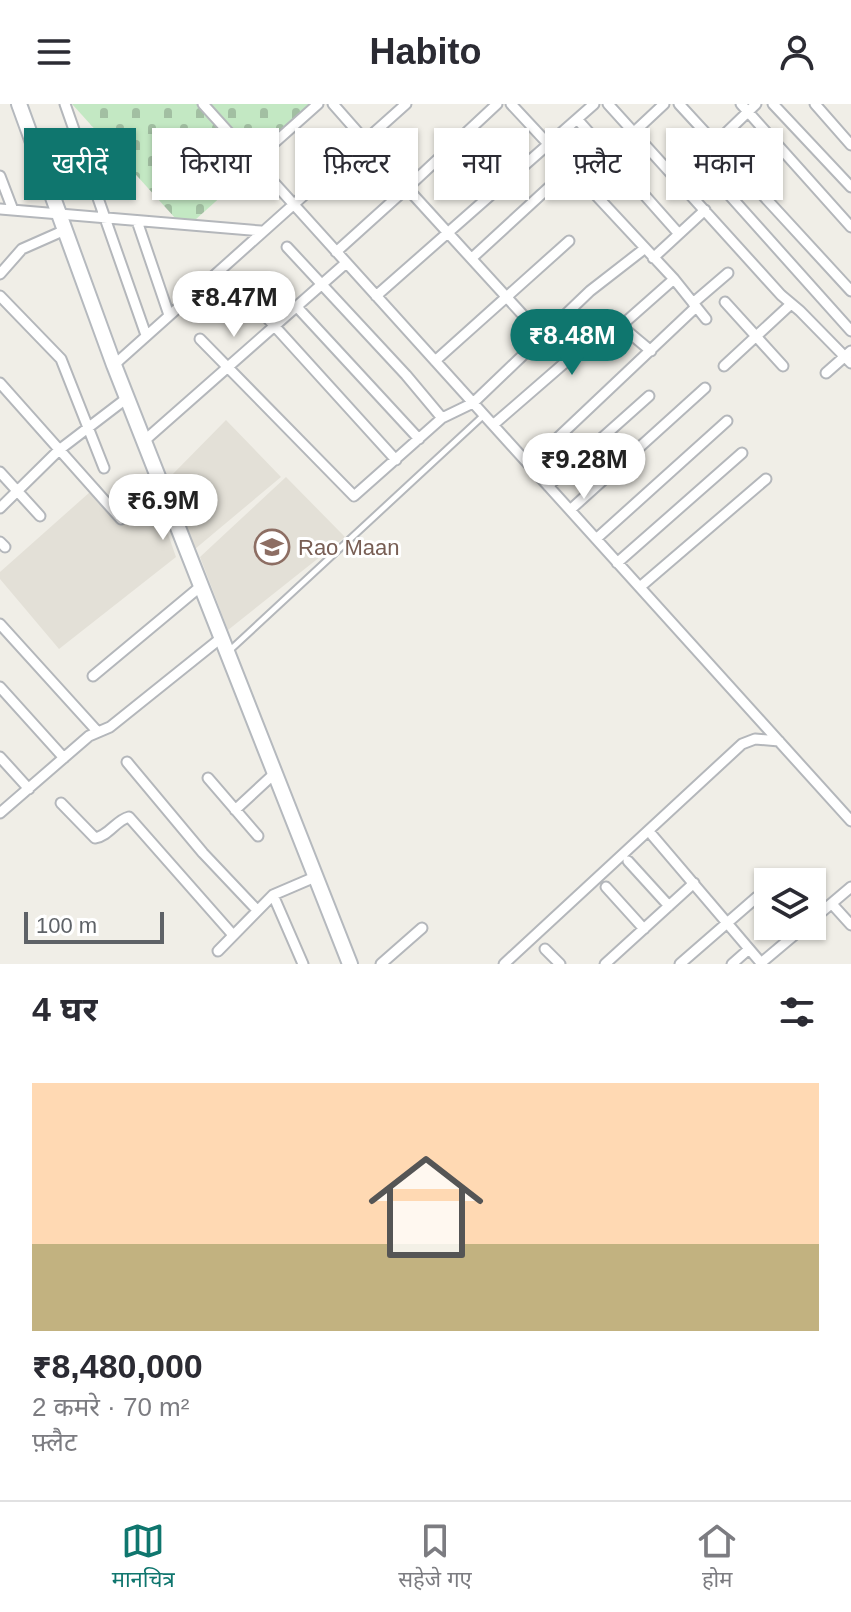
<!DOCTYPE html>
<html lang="hi">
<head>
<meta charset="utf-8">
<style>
	:root { --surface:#fff; --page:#f7f7f7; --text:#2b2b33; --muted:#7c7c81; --line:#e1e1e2; --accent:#0f766e }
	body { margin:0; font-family:Arial,"Noto Sans Devanagari",sans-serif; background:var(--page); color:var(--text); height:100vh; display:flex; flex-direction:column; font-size:30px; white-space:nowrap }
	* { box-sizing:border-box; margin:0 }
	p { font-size:26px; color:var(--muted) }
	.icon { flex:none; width:44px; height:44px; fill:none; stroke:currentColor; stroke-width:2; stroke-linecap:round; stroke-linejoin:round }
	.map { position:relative; height:860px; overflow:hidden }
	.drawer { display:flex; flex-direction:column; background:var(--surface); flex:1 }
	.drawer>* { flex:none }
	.top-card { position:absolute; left:24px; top:24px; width:804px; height:72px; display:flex; gap:16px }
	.fabs { position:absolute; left:754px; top:764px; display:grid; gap:16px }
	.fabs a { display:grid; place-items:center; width:72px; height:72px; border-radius:0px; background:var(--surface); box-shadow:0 2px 6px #0004; font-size:40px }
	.scale { position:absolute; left:24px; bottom:20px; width:140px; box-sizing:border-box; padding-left:8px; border:4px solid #5e6267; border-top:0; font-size:22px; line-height:28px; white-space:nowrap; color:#5e6267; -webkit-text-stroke:6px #fff; paint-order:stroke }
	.price { position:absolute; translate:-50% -68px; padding:0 18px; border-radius:28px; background:#fff; color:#222; font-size:26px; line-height:52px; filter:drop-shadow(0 2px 4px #0008) }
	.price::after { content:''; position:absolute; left:50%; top:48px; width:24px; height:18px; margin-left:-12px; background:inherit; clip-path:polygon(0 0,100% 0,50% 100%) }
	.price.current { background:var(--accent); color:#fff }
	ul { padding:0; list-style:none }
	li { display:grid; align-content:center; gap:16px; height:424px; padding:0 32px }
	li+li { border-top:2px solid var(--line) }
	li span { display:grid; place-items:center; height:248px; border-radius:0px; color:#555 }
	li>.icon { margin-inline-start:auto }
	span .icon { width:144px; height:144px; fill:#fffc; stroke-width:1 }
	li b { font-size:34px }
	h2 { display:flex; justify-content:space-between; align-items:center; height:96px; padding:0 32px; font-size:34px }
	.tag { padding:0 28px; border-radius:0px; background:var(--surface); box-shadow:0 2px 6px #0004; font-size:28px; line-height:72px }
	.tag.current { background:var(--accent); color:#fff }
	header { display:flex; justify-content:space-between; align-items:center; height:104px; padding:0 32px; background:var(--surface); font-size:36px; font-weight:800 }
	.tab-bar { display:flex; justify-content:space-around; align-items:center; height:112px; border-top:2px solid var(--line); background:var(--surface); font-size:22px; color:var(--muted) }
	.tab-bar a { display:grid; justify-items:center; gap:4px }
	.tab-bar .current { color:var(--accent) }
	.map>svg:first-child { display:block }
</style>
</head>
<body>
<header><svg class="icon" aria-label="menu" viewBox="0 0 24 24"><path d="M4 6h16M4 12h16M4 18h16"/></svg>Habito<svg class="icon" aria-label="person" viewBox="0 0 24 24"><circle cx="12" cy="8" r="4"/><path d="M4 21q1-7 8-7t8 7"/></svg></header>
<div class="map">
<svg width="851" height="860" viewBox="0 0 851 860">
	<defs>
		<pattern id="cemetery-stones" width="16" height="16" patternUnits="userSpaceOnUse" patternTransform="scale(2)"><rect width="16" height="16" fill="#c3e8c3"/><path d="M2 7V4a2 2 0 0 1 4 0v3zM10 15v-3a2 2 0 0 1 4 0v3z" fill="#a2bfa2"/></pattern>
	</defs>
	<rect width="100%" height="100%" fill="#f0eee7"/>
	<path fill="#e3e0d7" d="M226,316L281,373L195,445L167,376Z
		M286,373L345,433L228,526L200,453Z
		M99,380L121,411L152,384L176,453L59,545L0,475V468Z"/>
	<path fill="url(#cemetery-stones)" d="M72,0H324L185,125Z"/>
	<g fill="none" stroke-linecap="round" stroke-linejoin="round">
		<g stroke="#b4b7bb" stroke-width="9">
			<path id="lane" d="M228,548L484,311"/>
		</g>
		<g stroke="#b4b7bb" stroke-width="13">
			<path id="street" d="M65,0L146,231
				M203,0L851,717
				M333,0L407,84L336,148
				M497,0L407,84L542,232
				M511,0L674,175L706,215
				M608,0L781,191L800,207L851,259
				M679,0L851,187
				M741,0L851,123
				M756,0L698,56L851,227
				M773,0L851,83
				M815,0L851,41
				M577,15L679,130
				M633,29L664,0
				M254,57L318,0
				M0,72L13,106
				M0,105L261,127
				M137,117L169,211
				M287,143L406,271L442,314
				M472,154L570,64
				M653,154L705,106
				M0,170L22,145L65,126
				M240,184L396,356
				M0,192L61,255L104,364
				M376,192L594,0
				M725,198L783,262
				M693,199L728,169
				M297,203L419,335
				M622,221L674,175
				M200,235L354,392L442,314L473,299L590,187L644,145
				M435,257L569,137
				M114,261L406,0
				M724,262L791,200
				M826,269L851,247
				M0,279L121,415L163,384
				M493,321L614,216L651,247
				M144,337L346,159
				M529,361L696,203
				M0,368L40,412
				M548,382L649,292
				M0,404L59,346L127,294
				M570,406L705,284
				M596,435L727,317
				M0,438L5,443
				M617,459L742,349
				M640,483L766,375
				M0,520L97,627
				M93,572L201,482
				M0,583L64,654
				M0,653L29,685
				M127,658L203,749L257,806
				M208,674L258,732
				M61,699L95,734C109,732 116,716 129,713L233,831
				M235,706L275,669
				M0,709L89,632L110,623L221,534
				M652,731L762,860
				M628,757L669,802
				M606,783L644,825
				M273,791L303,860
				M832,800L851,821
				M812,816L851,783
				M545,845L560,860
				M218,847L273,791L315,773
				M761,859L805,822
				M381,860L422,824
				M504,860L742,640L755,635L779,637
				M605,860L694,779
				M680,860L757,793L768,798
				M732,860L749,845"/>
		</g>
		<g stroke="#b5b9be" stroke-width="18">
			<path id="secondary" d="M19,0L114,261L350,860"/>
		</g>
		<use href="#lane" stroke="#fff" stroke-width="5"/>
		<use href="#street" stroke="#fff" stroke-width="9"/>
		<use href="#secondary" stroke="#fff" stroke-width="14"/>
	</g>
	<defs>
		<g id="school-ring" transform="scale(1.8)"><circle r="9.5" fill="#fff" stroke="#8d6e63" stroke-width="1.5"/><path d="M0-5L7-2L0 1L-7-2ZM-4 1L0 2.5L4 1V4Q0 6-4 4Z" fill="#8d6e63"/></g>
	</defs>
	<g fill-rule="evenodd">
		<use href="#school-ring" x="272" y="443"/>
	</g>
	<g text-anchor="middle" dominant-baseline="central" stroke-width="6" stroke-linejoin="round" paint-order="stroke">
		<g font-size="22" fill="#785e54" stroke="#fff" text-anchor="start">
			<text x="298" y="443">Rao Maan</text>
		</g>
	</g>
</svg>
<div class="fabs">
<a><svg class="icon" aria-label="layers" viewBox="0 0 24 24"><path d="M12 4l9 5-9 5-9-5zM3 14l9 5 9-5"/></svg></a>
</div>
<div class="scale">100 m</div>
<b class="price" style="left:234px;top:235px">₹8.47M</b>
<b class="price current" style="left:572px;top:273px">₹8.48M</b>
<b class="price" style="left:584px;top:397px">₹9.28M</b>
<b class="price" style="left:163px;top:438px">₹6.9M</b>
<div class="top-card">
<a class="tag current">खरीदें</a>
<a class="tag">किराया</a>
<a class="tag">फ़िल्टर</a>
<a class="tag">नया</a>
<a class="tag">फ़्लैट</a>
<a class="tag">मकान</a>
</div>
</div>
<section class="drawer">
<h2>4 घर<svg class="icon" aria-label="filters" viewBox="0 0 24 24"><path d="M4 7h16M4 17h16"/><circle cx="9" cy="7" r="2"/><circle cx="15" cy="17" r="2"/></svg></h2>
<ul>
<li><span style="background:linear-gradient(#ffd9b3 65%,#c2b280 0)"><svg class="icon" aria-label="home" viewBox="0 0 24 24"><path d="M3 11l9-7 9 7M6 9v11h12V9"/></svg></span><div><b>₹8,480,000</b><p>2 कमरे · 70 m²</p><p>फ़्लैट</p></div></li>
</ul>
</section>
<nav class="tab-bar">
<a class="current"><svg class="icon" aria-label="map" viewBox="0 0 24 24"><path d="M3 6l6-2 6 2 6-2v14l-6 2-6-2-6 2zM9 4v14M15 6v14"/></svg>मानचित्र</a>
<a><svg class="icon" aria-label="saved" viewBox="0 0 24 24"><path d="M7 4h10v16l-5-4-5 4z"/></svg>सहेजे गए</a>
<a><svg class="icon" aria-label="home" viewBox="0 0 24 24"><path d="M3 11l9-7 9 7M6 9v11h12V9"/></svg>होम</a>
</nav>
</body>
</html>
